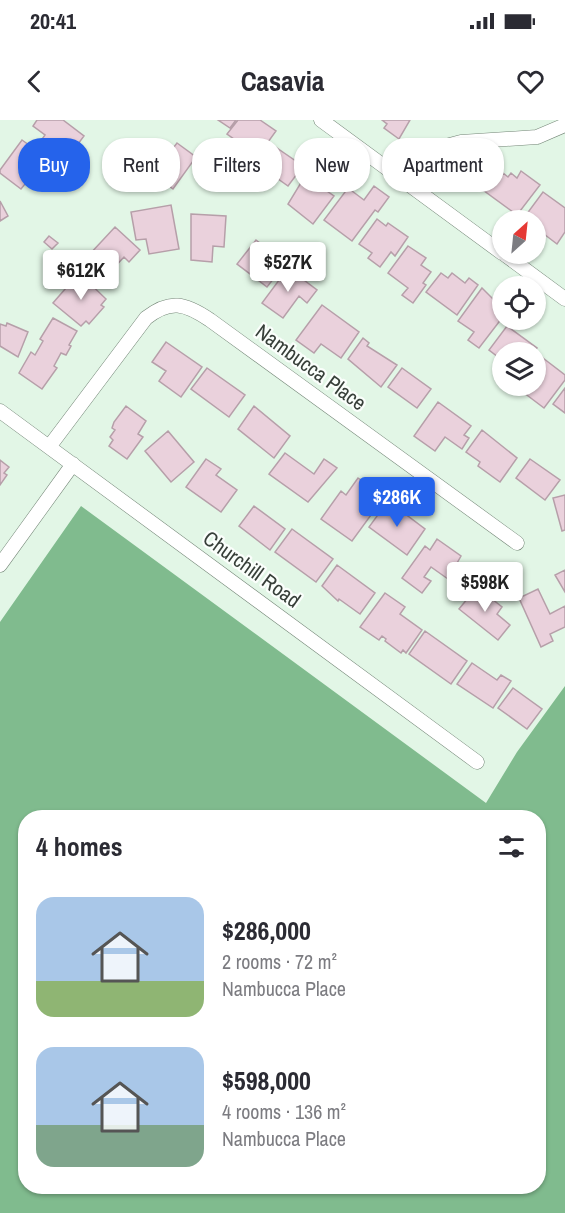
<!DOCTYPE html>
<html lang="en">
<head>
<meta charset="utf-8">
<style>
	:root { --surface:#fff; --page:#f2f2f3; --text:#2b2b33; --muted:#7c7c81; --accent:#2563eb }
	body { margin:0; font-family:"Archivo Narrow",sans-serif; background:var(--page); color:var(--text); height:100vh; display:flex; flex-direction:column; font-size:22px; white-space:nowrap }
	* { box-sizing:border-box; margin:0 }
	p { font-size:20px; color:var(--muted) }
	.icon { flex:none; width:33px; height:33px; fill:none; stroke:currentColor; stroke-width:2; stroke-linecap:round; stroke-linejoin:round }
	.map { position:relative; flex:1; overflow:hidden }
	.side { position:absolute; left:18px; top:690px; width:528px; height:384px; display:flex; flex-direction:column; background:var(--surface); border-radius:24px; box-shadow:0 2px 4px #0004 }
	.side>* { flex:none }
	.top-card { position:absolute; left:18px; top:18px; width:530px; height:54px; display:flex; gap:12px }
	.needle { width:39px; rotate:27deg }
	.controls { position:absolute; left:492px; top:90px; display:grid; gap:12px }
	.controls a { display:grid; place-items:center; width:54px; height:54px; border-radius:50%; background:var(--surface); box-shadow:0 2px 4px #0004; font-size:30px }
	.price { position:absolute; translate:-50% -51px; padding:0 14px; border-radius:6px; background:#fff; color:#222; font-size:20px; line-height:39px; filter:drop-shadow(0 2px 3px #0008) }
	.price::after { content:''; position:absolute; left:50%; top:36px; width:18px; height:14px; margin-left:-9px; background:inherit; clip-path:polygon(0 0,100% 0,50% 100%) }
	.price.on { background:var(--accent); color:#fff }
	ul { padding:0; list-style:none }
	li { display:flex; align-items:center; gap:18px; height:150px; padding:0 18px }
	li span { display:grid; place-items:center; flex:none; width:168px; height:120px; border-radius:18px; color:#555 }
	li>.icon { margin-inline-start:auto }
	span .icon { width:72px; height:72px; fill:#fffc; stroke-width:1 }
	li b { font-size:26px }
	h2 { display:flex; justify-content:space-between; align-items:center; height:72px; padding:0 18px; font-size:26px }
	.tag { padding:0 21px; border-radius:24px; background:var(--surface); box-shadow:0 2px 4px #0004; font-size:21px; line-height:54px }
	.tag.on { background:var(--accent); color:#fff }
	.status { display:flex; justify-content:space-between; align-items:center; height:42px; padding:0 30px; background:var(--surface); direction:ltr }
	.status svg { height:16px; fill:currentColor }
	header { display:flex; justify-content:space-between; align-items:center; height:78px; padding:0 18px; background:var(--surface); font-size:27px; font-weight:800 }
	.map>svg:first-child { display:block }
</style>
</head>
<body>
<div class="status"><b>20:41</b><svg viewBox="0 0 49 12"><path d="M0 12V9h3v3zM5 12V6h3v6zM10 12V3h3v9zM15 12V0h3v12zM26 1h20v11H26zM47 4h2v5h-2z"/></svg></div>
<header><svg class="icon" aria-label="back" viewBox="0 0 24 24"><path d="M15 5l-7 7 7 7"/></svg>Casavia<svg class="icon" aria-label="heart" viewBox="0 0 24 24"><path d="M12 20l-8-8c-3-5 5-10 8-4 3-6 11-1 8 4z"/></svg></header>
<div class="map">
<svg width="565" height="1093" viewBox="0 0 565 1093">
	<rect width="100%" height="100%" fill="#e2f6e6"/>
	<path fill="#80bb8e" fill-rule="evenodd" d="M81,386L486,683L517,632L565,566V1093H0V502ZM26,698H538V1066H26Z"/>
	<path fill="#ead1dc" stroke="#b69fa9" stroke-width="1.5" d="M37,0H63L84,16L75,28L72,26L69,31L66,28L60,36L67,41L63,47L36,28L45,15L33,6Z
		M218,0H236L230,8Z
		M238,0H260L276,11L258,36L227,14Z
		M382,0H410L399,19L384,8L387,4Z
		M22,20L40,33L35,39L47,48L36,64L29,59L21,69L0,53V50Z
		M177,23L196,37L173,69L153,54Z
		M274,26L303,46L288,66L260,46Z
		M521,51L540,65L517,95L472,62L479,52L488,58L492,53L499,58L503,53L508,57L511,53L517,58Z
		M305,56L334,76L313,104L288,84Z
		M374,66L389,77L378,92L375,90L352,121L324,100L348,68L364,80Z
		M543,72L565,88V112L557,124L536,108V100L523,99Z
		M0,81L8,96L0,101Z
		M171,85L179,129L149,134L146,119L136,120L131,92Z
		M191,94L226,96L224,127L213,126L212,142L191,140Z
		M377,99L386,106L388,103L408,117L395,136L391,132L380,147L368,138L372,133L359,124Z
		M115,107L140,130L129,142L124,137L109,153L89,135Z
		M49,116L58,123L52,129L44,122Z
		M256,120L286,143L267,167L237,144Z
		M408,126L426,138L421,145L431,152L423,163L426,165L413,183L402,175L408,168L388,153Z
		M288,148L317,170L307,183L299,176L283,198L262,183Z
		M79,153L106,179L101,185L104,187L89,204L86,201L81,206L53,183Z
		M441,153L448,158L452,153L465,163L469,158L478,165L457,195L426,172Z
		M482,168L502,188V198L479,228L468,220L474,212L458,201Z
		M322,185L359,212L341,238L321,224L314,233L296,220Z
		M53,198L77,211L69,225L71,226L66,235L61,233L54,246L57,248L42,269L19,253L31,232L35,235L43,221L40,219Z
		M7,203L28,212L18,237L0,226V204L6,206Z
		M507,206L537,228L534,232H502V240L489,230Z
		M363,218L369,223L367,226L397,245L381,267L348,239Z
		M166,222L202,247L181,277L159,261L166,251L152,242Z
		M539,235L565,255V260L544,288L515,266H536V239Z
		M207,248L245,275L229,297L191,269Z
		M402,248L431,269L417,288L388,267Z
		M565,268V293L553,284Z
		M438,282L471,306L464,315L469,318L462,329L445,317L435,331L414,316Z
		M126,286L146,301L138,314L143,317L127,339L109,326L113,320L110,317L115,310L112,308L114,302Z
		M254,286L290,316L274,338L238,309Z
		M482,310L517,338L500,362L478,346L480,342L466,332Z
		M168,311L194,342L171,362L145,331Z
		M285,333L314,354L324,339L337,348L308,382L269,354Z
		M206,339L221,349L216,355L237,370L221,392L186,367Z
		M530,339L560,360L545,380L516,358Z
		M0,340L9,347L4,353L7,355L0,365Z
		M358,358L375,370L369,378L379,384L352,421L321,399L341,371L346,375Z
		M565,375V410L562,411L553,378Z
		M388,381L425,409L407,435L369,407Z
		M254,386L285,409L270,430L239,406Z
		M292,409L333,439L316,462L275,432Z
		M437,419L461,436L448,459L431,447L424,457L431,461L422,473L402,458L425,426L430,430Z
		M337,445L375,473L360,494L339,479L338,481L322,466Z
		M565,450V472L555,455Z
		M477,467L502,487L497,494L510,505L498,520L459,489Z
		M538,469L550,494L565,486V507L550,514L553,521L541,527L519,478Z
		M385,473L405,487L400,494L422,510L406,533L403,530L401,533L385,521L386,519L382,516L379,520L360,507Z
		M425,511L467,541L451,564L409,534Z
		M472,543L497,560L501,555L511,561L493,588L457,564Z
		M513,568L542,589L527,609L498,588Z"/>
	<g fill="none" stroke-linecap="round" stroke-linejoin="round">
		<g stroke="#748677" stroke-width="15">
			<path id="street" d="M321,0L502,133
				M409,64L434,35L446,26L461,22L537,17L565,5
				M504,134L565,179
				M0,291L477,642
				M49,327L146,198C170,179 185,183 210,200L517,423
				M0,445L73,344"/>
		</g>
		<use href="#street" stroke="#fff" stroke-width="14"/>
	</g>
	<g text-anchor="middle" dominant-baseline="central" stroke-width="4.5" stroke-linejoin="round" paint-order="stroke">
		<g font-size="21" fill="#373f39" stroke="#fafefb">
			<text transform="translate(311 247) rotate(36)">Nambucca Place</text>
			<text transform="translate(252 449) rotate(36)">Churchill Road</text>
		</g>
	</g>
</svg>
<div class="controls">
<a><svg class="needle" viewBox="-14 -14 28 28"><path d="M0-13l5 13h-10z" fill="#e53935"/><path d="M0 13l5-13h-10z" fill="#7c7c81"/></svg></a>
<a><svg class="icon" aria-label="locate" viewBox="0 0 24 24"><circle cx="12" cy="12" r="6"/><path d="M12 2v4M12 18v4M2 12h4M18 12h4"/></svg></a>
<a><svg class="icon" aria-label="layers" viewBox="0 0 24 24"><path d="M12 4l9 5-9 5-9-5zM3 14l9 5 9-5"/></svg></a>
</div>
<b class="price" style="left:288px;top:173px">$527K</b>
<b class="price" style="left:81px;top:181px">$612K</b>
<b class="price on" style="left:397px;top:408px">$286K</b>
<b class="price" style="left:485px;top:493px">$598K</b>
<div class="top-card">
<a class="tag on">Buy</a>
<a class="tag">Rent</a>
<a class="tag">Filters</a>
<a class="tag">New</a>
<a class="tag">Apartment</a>
</div>
<section class="side">
<h2>4 homes<svg class="icon" aria-label="filters" viewBox="0 0 24 24"><path d="M4 7h16M4 17h16"/><circle cx="9" cy="7" r="2"/><circle cx="15" cy="17" r="2"/></svg></h2>
<ul>
<li><span style="background:linear-gradient(#a9c7e8 70%,#8fb573 0)"><svg class="icon" aria-label="home" viewBox="0 0 24 24"><path d="M3 11l9-7 9 7M6 9v11h12V9"/></svg></span><div><b>$286,000</b><p>2 rooms · 72 m²</p><p>Nambucca Place</p></div></li>
<li><span style="background:linear-gradient(#a9c7e8 65%,#7fa58c 0)"><svg class="icon" aria-label="home" viewBox="0 0 24 24"><path d="M3 11l9-7 9 7M6 9v11h12V9"/></svg></span><div><b>$598,000</b><p>4 rooms · 136 m²</p><p>Nambucca Place</p></div></li>
</ul>
</section>
</div>
</body>
</html>
